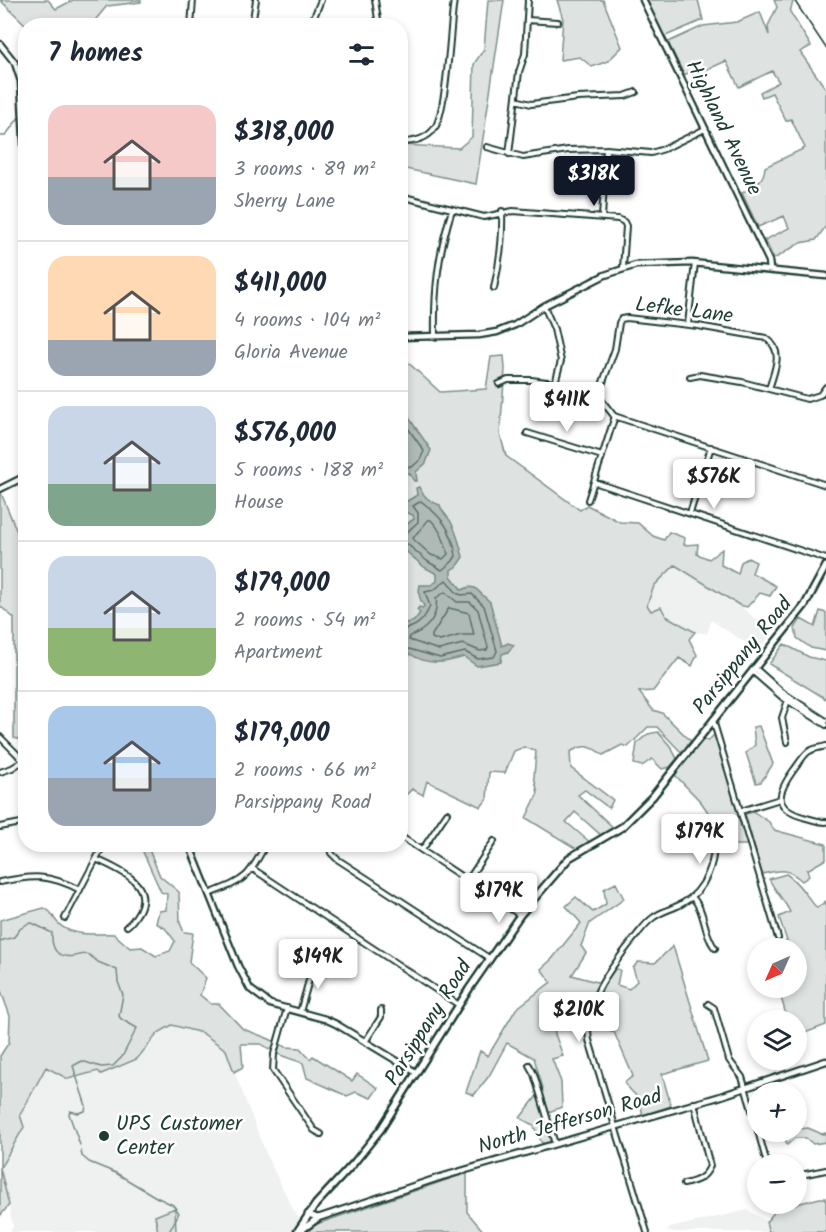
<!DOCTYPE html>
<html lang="en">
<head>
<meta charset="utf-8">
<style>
	:root { --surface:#fff; --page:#f2f2f3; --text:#1f2937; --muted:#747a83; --line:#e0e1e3; --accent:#111827 }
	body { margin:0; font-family:Kalam,sans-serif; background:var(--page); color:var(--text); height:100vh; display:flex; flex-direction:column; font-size:22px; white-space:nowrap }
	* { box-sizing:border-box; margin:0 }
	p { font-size:20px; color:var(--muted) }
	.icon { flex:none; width:33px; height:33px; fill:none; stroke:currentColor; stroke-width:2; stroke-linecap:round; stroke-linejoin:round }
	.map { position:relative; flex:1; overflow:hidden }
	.details { position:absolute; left:18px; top:18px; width:390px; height:834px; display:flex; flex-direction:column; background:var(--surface); border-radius:24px; box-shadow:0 3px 9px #0003 }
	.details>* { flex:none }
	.needle { width:39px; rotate:225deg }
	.tools { position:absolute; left:747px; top:938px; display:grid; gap:12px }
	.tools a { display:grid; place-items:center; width:60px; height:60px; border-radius:50%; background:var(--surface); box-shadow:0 3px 9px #0003; font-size:30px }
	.price { position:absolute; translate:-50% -51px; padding:0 14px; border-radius:6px; background:#fff; color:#222; font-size:20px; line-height:39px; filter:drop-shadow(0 2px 3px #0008) }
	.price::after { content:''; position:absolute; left:50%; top:36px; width:18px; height:14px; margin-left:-9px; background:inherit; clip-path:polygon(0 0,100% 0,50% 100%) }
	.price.current { background:var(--accent); color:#fff }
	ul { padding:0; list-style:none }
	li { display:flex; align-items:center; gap:18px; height:150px; padding:0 30px }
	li+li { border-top:2px solid var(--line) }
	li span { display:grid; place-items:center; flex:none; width:168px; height:120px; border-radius:18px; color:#555 }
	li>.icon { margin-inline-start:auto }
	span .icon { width:72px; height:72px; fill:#fffc; stroke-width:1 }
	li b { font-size:26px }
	h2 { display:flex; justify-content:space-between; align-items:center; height:72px; padding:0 30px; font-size:26px }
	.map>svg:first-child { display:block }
</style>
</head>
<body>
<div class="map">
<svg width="826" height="1232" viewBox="0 0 826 1232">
	<rect width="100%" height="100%" fill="#fff"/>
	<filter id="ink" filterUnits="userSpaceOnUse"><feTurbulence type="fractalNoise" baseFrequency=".0167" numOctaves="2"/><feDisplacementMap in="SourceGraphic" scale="12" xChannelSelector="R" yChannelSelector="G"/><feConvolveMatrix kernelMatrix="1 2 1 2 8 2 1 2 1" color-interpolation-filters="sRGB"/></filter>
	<g filter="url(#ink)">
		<path fill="#eef1f0" d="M675,564L739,605L772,633L758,651L711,620L707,634L695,632L666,616L651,611L647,605L654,587Z
			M172,1025L202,1033L226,1050L269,1161L295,1213L307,1229L305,1232H176L175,1208L155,1216L158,1232H10L13,1226L0,1168L24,1127L20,1115L46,1067L68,1079L137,1059L158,1033Z
			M748,1210L766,1222L769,1232H667L670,1228Z"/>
		<path fill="#dee3e2" stroke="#7e908b" stroke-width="1.5" d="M0,0H48L56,9L73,0H141V2L107,6L91,25L27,26Z
			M488,0H504L476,184L401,168L402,145L459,148L472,137L474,64L484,49Z
			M557,0H603L622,47L608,61L592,67L580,57L560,60L563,19Z
			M643,0H698L703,20L661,38Z
			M774,0H791L793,2L790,12L811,46L800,52L826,89V226L816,240L800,243L774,259L765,240L789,228L784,216L758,227L742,193C754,186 764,182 765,167L805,148L791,119L786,121L772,93L762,97L760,92L779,82L772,71L739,87L726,61L704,71L701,67L684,75L668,42L703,26L737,22L760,12L769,35L768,26L777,7Z
			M401,356L440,392L486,389L491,357L504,356L505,369L500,434L506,456L580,510L587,505L620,522L638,523L653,536L664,540L669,532L685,538L684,545L698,544L697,554L709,559L722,549L721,565L738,574L741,562L748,558L756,562L752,573L776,586L770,596L760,593L747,607L739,605L675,565L654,586L647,605L651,611L661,607L666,616L695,632L689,639L697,655L692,666L679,658L653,691L639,692L653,710L662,713L691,741L681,752L657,727H648L628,747L622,745L603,755C590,745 584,744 570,752L571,768L613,800L609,808L585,790L578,795L615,829L602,836L575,812L566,822L591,843L578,850L526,818L538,793L534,777L536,751L524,747L514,751L505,773L489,772L487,799L481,807L427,781L423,795L412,789L402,799L401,798Z
			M0,493H1L25,551V741L14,738V618L0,606Z
			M820,611L826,613V651L811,648L797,638L795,628L801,619L815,627Z
			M784,644L809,657L826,661V699L769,664Z
			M759,726L773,764L761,782L756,783L746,753L755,745L753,727Z
			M658,732L671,747L677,759L670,767L662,769L652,759L642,766L634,764L637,743L648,734Z
			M715,734L747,845H735L716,824L701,802L674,774L704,739L708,741Z
			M754,812L769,822L774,830L826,844V859L807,870L809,876L802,881C787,867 781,870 762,874L745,814Z
			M140,845H147L160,876L179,892L180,923L184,932L193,933L189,962L206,978L200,995L211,1004H219L243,1029L267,1038L286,1047L300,1048L310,1059L313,1056L352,1081L357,1074L378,1088L371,1098L356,1092L347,1096L307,1078L303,1063L280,1055L261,1044H241L243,1067L234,1072L226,1050L202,1033L172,1025L158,1033L137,1059L101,1074L98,1071L68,1079L46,1067L20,1115L24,1127L0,1168L9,1205L0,1216V1056L9,1042L10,1016L0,988V920L44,908C54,913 51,915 57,922C70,938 97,933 114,934L130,948L142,947L156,956L170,951L175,941L165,928L156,923L159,911L166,910L167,894L161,892Z
			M786,874C797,880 807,897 817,908L826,901V1025L797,1036L796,1020H785V1011L778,987H796V948H771L787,941L779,917L790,912C784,900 775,891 769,879Z
			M616,883L624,899L590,923L581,946L586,953L572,975L604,984L613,968L620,970L617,985L629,989L637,981L633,968L638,962L655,963L673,946L708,1061L662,1074L671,1106L643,1115L639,1099L624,1083L633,1076L614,1032L597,1023L581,1007L563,1003L552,1014L555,1034L563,1056L552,1059L561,1082L562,1107L543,1114L552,1144L542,1143L533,1125L520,1118L543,1088L534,1058L507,1043L489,1076L474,1095L466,1092L480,1051L488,1056L516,1009L551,982L541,969L552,959L581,923L566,906L576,897L593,912L606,904L604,889Z
			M808,1128L822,1134L826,1133V1142L813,1144L806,1138H795L787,1145L783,1131Z
			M467,1173V1212L484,1232H305L308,1227Z
			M820,1198H826V1232H769L766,1222L777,1209Z
			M175,1208L176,1232H158L155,1216Z"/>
		<path fill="#afbab7" stroke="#758883" stroke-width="1.5" d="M400,383L405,389L409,418L431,450L426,463L416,472L417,481H414L409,473L401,471Z
			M419,487C423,496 430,502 440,505C442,513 447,515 451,522C457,533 460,545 463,557L457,566L451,570V576L462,590L469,587L475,588L490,602L502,646L508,643L514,645L508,652L502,654L501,662L477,666L464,657C444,663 428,666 410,654L407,657L408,664L401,665V624L414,621L420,613L417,610L419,607L423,608L424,606C419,598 418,594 420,585H431L437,581V574L424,567L401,547C401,533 402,526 414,519L413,515L404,512V503L417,495L416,488Z"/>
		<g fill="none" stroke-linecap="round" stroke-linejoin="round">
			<path stroke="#596f68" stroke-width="1.5" d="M400,401L403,421L424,451L420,460L412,467L400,466
				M428,520H431C441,530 445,541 448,554L443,559L431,555L413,539C415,533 424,527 428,520Z
				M400,534L406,533L418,522V513L413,506L421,501C441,517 452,528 456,556L452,562L442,570L427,561L406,543L400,542
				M445,592L457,602H470L478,610L488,647L487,650L480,651L463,644L439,650L409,640L410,636C427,630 439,617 436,598Z
				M449,608L469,613L474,635H461L440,641L432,638V635Z
				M400,630C416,628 424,621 430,606L425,592L434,590L446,580C458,592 453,597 472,594L484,606L497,651L494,657L478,659L465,652L440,658L409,649L403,652L400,658"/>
			<path stroke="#758883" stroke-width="1.5" d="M0,136H5L20,116
				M0,941L14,937L20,929L27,924L32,923L52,933C51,949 57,959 75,956C81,955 83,953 89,955L98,962L117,970L118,982L123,995L119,1016L121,1019L137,1028L122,1057L113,1066L101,1067L82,1061L73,1066L86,1106L85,1111L78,1113L70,1111L69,1114L80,1145
				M81,1151L82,1156L89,1162L116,1173L156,1197L173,1205L179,1213L169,1232"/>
			<g stroke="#1f3d34" stroke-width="8">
				<path id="minor" d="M375,0L379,26
					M527,20L558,22
					M316,25L314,17L321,0
					M191,26L193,0
					M255,26L253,19L256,0
					M516,100L531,104L578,98L625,96L636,92
					M400,142C413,142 426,140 434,129C447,113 450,26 454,0
					M487,147L523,157L568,150L606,149L651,153L664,149L705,129
					M509,154L519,72L525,54L528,0
					M400,196L484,217L513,211L618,219L624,222L626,226L623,268
					M602,218L606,149
					M494,288C500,262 503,238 502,211
					M544,306L554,329L561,361L555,383
					M688,324L695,263
					M435,336C434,291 438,253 452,210
					M690,377L700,375L742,382L807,399L820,395L826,387
					M499,384L508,380H531L555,383L599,397L614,416L826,485
					M598,396L615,349L619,323L621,319L627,318L698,326L766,338C785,351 774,371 769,389
					M527,433L602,456
					M594,482L826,559
					M588,500L615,416
					M690,513L711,447
					M755,668L782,692L826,721
					M752,671L782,697L826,725
					M713,720L778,938
					M0,737L17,754L26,765
					M787,742L782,718L788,700
					M826,746C820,748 813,748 808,752C802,757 798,765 793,771C778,792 772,808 803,817C811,819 818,822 826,822
					M0,772L12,768L23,761
					M741,811L780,799
					M0,827L26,822
					M400,836L520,915
					M329,844L331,853L337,859L489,958
					M422,850L447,813
					M96,859C116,869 154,882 139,911C135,917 133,922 127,926
					M253,869L459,1005
					M468,880L494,841
					M0,882C33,875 49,874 80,890
					M209,894C246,879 247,880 266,844
					M692,897C706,911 703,934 715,948
					M65,918L104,844
					M708,1004L714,1008L729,1060L742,1077L758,1130
					M287,1008L274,1054L273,1070L314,1130L321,1134
					M300,1012L311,973L309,966
					M365,1042L381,1017V1010
					M529,1065L534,1074L555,1144
					M758,1131L767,1164
					M796,1176L826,1170
					M684,1184C697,1181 705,1178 710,1166L694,1103
					M647,1232L589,1040C583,1002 610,969 632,941C639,933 645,923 654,917C662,911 673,909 683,903C705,891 717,861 713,836"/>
			</g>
			<g stroke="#1f3d34" stroke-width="9">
				<path id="tertiary" d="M643,0L769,261L770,270
					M0,44L15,63L21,81L26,179
					M400,337L479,335L497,332L515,325L544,306L605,275L636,265L692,263L826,276
					M0,489L26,476
					M189,844L238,966L250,989L270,1004L325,1019L336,1024L417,1073
					M308,1214L318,1218L441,1177L718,1097L826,1061"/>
			</g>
			<g stroke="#1f3d34" stroke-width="10">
				<path id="secondary" d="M297,1232L316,1204L353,1164L381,1129L469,989L520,915L569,858L622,827L653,796L805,605L826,566
					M299,1232L318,1218"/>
			</g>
			<use href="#minor" stroke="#fff" stroke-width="4"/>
			<use href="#tertiary" stroke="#fff" stroke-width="4.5"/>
			<use href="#secondary" stroke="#fff" stroke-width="5"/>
			<path stroke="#1f3d34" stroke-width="1.5" d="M794,0L826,48"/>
		</g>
	</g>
	<circle fill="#1f3d34" stroke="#fff" stroke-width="2" cx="104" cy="1136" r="6"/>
	<g text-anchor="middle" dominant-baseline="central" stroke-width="5" stroke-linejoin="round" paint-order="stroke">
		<g font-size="21" fill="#1f3d34" stroke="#fff">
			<text transform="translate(723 128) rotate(64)">Highland Avenue</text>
			<text transform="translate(684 311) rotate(7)">Lefke Lane</text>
			<text transform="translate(743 656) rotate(-51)">Parsippany Road</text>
			<text transform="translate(429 1023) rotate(-58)">Parsippany Road</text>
			<text transform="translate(570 1122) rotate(-16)">North Jefferson Road</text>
		</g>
		<g font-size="21" fill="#1f3d34" stroke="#fff" text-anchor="start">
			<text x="116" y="1124">UPS Customer<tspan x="116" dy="24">Center</tspan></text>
		</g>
	</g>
</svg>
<div class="tools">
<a><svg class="needle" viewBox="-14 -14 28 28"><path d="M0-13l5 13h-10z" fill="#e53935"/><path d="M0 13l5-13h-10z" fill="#747a83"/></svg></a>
<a><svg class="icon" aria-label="layers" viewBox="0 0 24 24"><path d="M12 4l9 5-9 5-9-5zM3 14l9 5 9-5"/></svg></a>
<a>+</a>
<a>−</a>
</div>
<b class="price current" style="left:594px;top:207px">$318K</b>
<b class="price" style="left:567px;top:433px">$411K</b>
<b class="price" style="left:714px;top:510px">$576K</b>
<b class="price" style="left:700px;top:865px">$179K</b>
<b class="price" style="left:499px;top:924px">$179K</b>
<b class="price" style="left:318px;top:990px">$149K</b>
<b class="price" style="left:579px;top:1043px">$210K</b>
<section class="details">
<h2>7 homes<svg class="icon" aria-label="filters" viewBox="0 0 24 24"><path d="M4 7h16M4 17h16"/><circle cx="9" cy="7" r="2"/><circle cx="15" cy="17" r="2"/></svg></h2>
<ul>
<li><span style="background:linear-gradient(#f6c9c9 60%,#9aa5b1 0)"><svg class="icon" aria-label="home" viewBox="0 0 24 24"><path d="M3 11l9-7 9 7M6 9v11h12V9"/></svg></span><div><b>$318,000</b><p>3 rooms · 89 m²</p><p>Sherry Lane</p></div></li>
<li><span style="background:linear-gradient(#ffd9b3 70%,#9aa5b1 0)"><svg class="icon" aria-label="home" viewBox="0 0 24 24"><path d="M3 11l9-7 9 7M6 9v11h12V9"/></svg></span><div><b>$411,000</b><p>4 rooms · 104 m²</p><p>Gloria Avenue</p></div></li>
<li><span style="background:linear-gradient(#c9d6e8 65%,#7fa58c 0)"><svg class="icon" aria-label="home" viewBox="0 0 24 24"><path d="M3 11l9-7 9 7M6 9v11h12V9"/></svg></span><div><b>$576,000</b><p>5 rooms · 188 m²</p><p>House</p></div></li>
<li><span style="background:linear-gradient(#c9d6e8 60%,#8fb573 0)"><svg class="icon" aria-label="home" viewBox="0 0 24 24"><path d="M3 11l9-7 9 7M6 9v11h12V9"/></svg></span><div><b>$179,000</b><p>2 rooms · 54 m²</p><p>Apartment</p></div></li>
<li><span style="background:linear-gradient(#a9c7e8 60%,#9aa5b1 0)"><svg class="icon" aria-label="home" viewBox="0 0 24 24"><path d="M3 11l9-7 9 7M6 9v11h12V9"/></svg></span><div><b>$179,000</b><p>2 rooms · 66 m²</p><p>Parsippany Road</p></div></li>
</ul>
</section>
</div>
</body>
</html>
